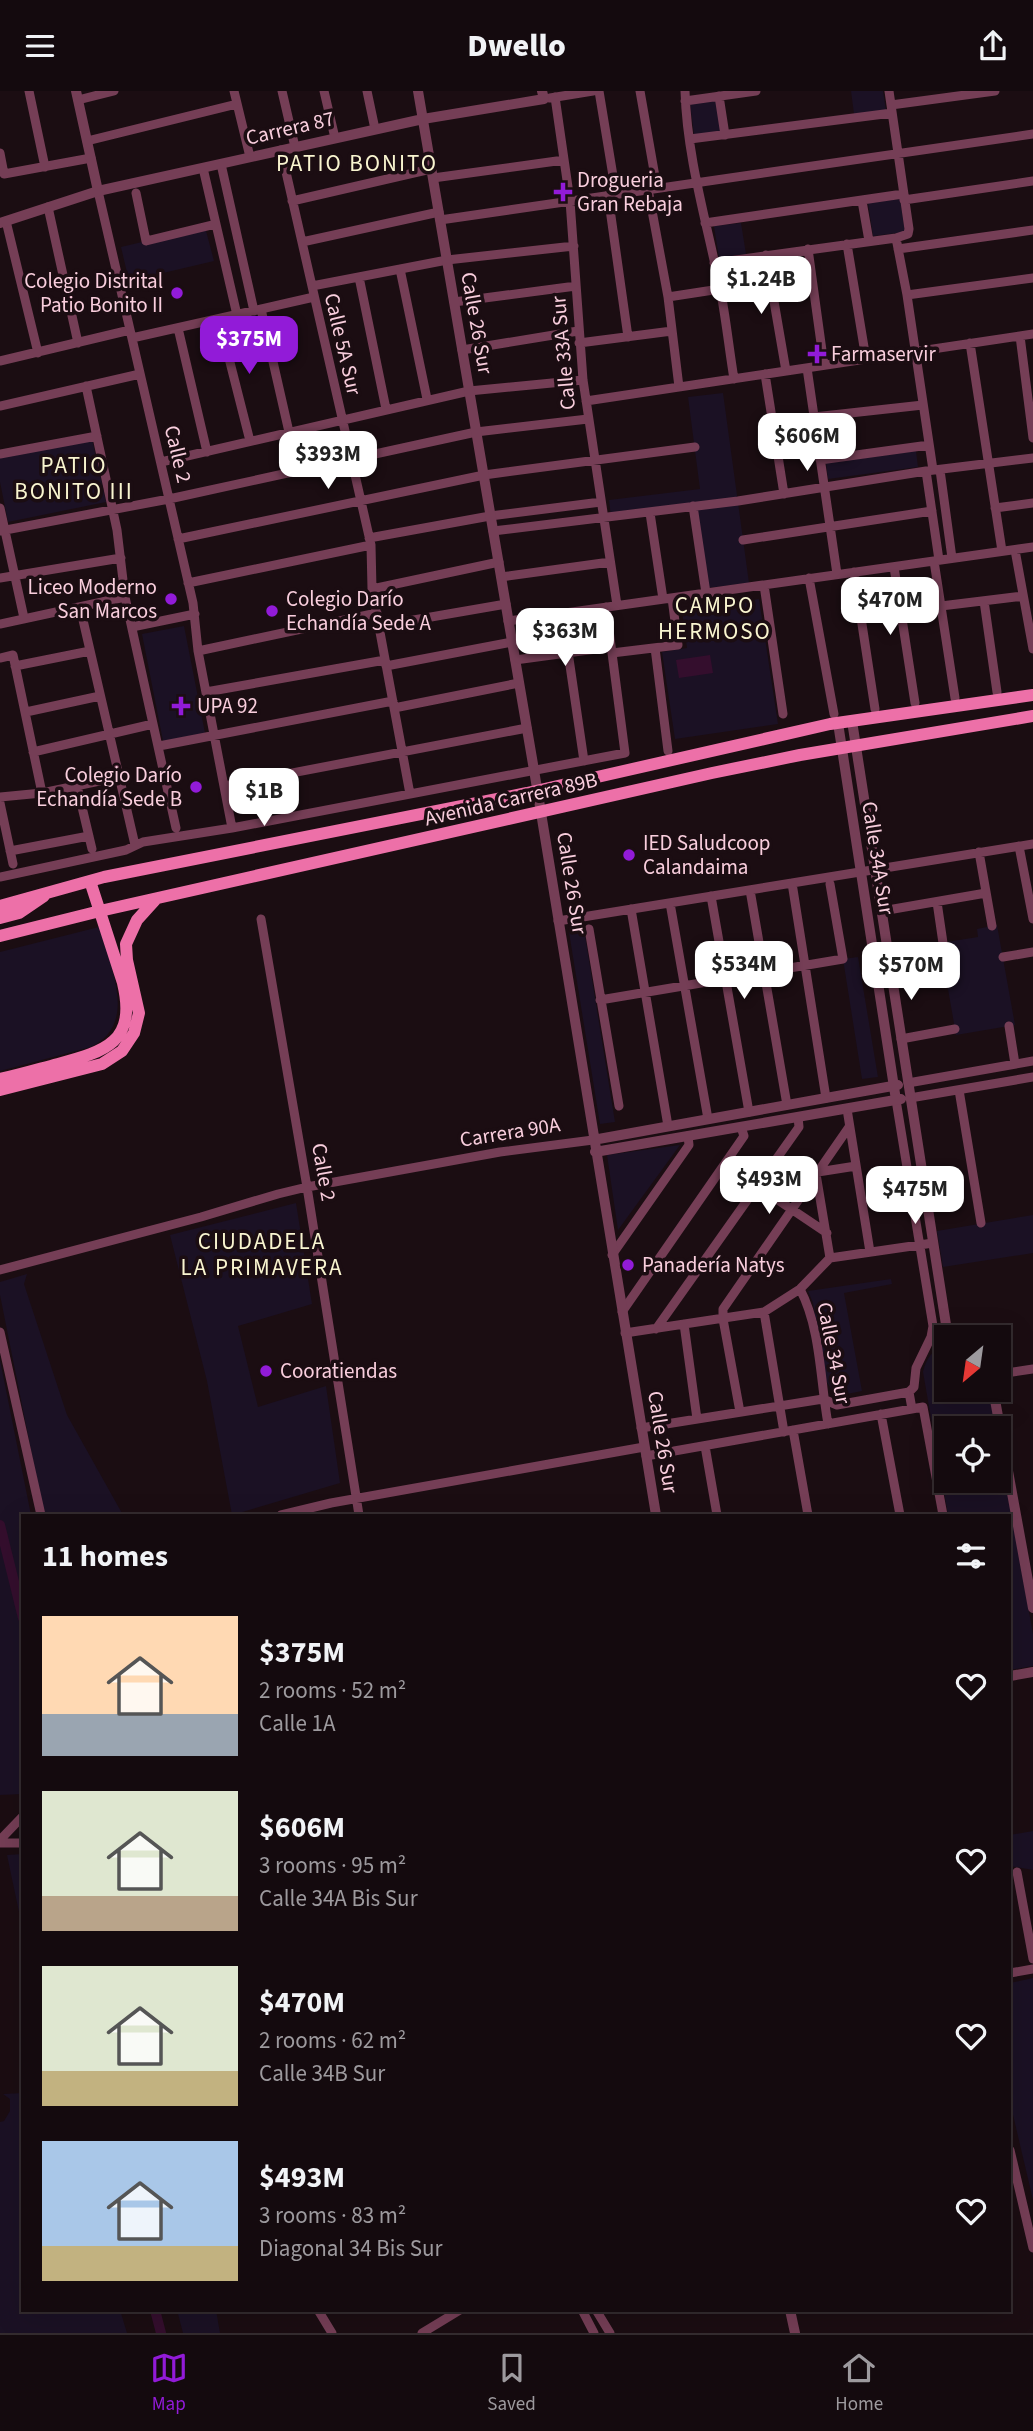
<!DOCTYPE html>
<html lang="en">
<head>
<meta charset="utf-8">
<style>
	:root { --surface:#140a0e; --page:#21181c; --text:#f1f3f6; --muted:#9d9a9e; --line:#332b2e; --accent:#921bd8 }
	body { margin:0; font-family:"Source Sans 3",sans-serif; background:var(--page); color:var(--text); height:100vh; display:flex; flex-direction:column; font-size:26px; white-space:nowrap }
	* { box-sizing:border-box; margin:0 }
	p { font-size:23px; color:var(--muted) }
	.icon { flex:none; width:38px; height:38px; fill:none; stroke:currentColor; stroke-width:2; stroke-linecap:round; stroke-linejoin:round }
	.map { position:relative; flex:1; overflow:hidden }
	.details { position:absolute; left:21px; top:1423px; width:990px; height:798px; display:flex; flex-direction:column; background:var(--surface); border-radius:0px; box-shadow:0 7px 28px #0002,0 0 0 2px var(--line) }
	.details>* { flex:none }
	.needle { width:46px; rotate:209deg }
	.tools { position:absolute; left:934px; top:1234px; display:grid; gap:14px }
	.tools a { display:grid; place-items:center; width:77px; height:77px; border-radius:0px; background:var(--surface); box-shadow:0 7px 28px #0002,0 0 0 2px var(--line); font-size:35px }
	.price { position:absolute; translate:-50% -60px; padding:0 16px; border-radius:14px; background:#fff; color:#222; font-size:23px; line-height:46px; filter:drop-shadow(0 2px 4px #0008) }
	.price::after { content:''; position:absolute; left:50%; top:42px; width:21px; height:16px; margin-left:-10px; background:inherit; clip-path:polygon(0 0,100% 0,50% 100%) }
	.price.current { background:var(--accent); color:#fff }
	ul { padding:0; list-style:none }
	li { display:flex; align-items:center; gap:21px; height:175px; padding:0 21px }
	li span { display:grid; place-items:center; flex:none; width:196px; height:140px; border-radius:0px; color:#555 }
	li>.icon { margin-inline-start:auto }
	span .icon { width:84px; height:84px; fill:#fffc; stroke-width:1 }
	li b { font-size:30px }
	h2 { display:flex; justify-content:space-between; align-items:center; height:84px; padding:0 21px; font-size:30px }
	header { display:flex; justify-content:space-between; align-items:center; height:91px; padding:0 21px; background:var(--surface); font-size:32px; font-weight:800 }
	.tabs { display:flex; justify-content:space-around; align-items:center; height:98px; border-top:2px solid var(--line); background:var(--surface); font-size:19px; color:var(--muted) }
	.tabs a { display:grid; justify-items:center; gap:4px }
	.tabs .current { color:var(--accent) }
	.map>svg:first-child { display:block }
</style>
</head>
<body>
<header><svg class="icon" aria-label="menu" viewBox="0 0 24 24"><path d="M4 6h16M4 12h16M4 18h16"/></svg>Dwello<svg class="icon" aria-label="share" viewBox="0 0 24 24"><path d="M12 15V3M7 8l5-5 5 5M5 13v7h14v-7"/></svg></header>
<div class="map">
<svg width="1033" height="2242" viewBox="0 0 1033 2242">
	<rect width="100%" height="100%" fill="#1b0d12"/>
	<path fill="#1b1124" d="M851,0H883L886,19L854,23Z
		M716,8L721,40L694,44L690,12Z
		M900,108L905,141L873,145L868,112Z
		M741,132L746,163L719,167L714,135Z
		M205,136L214,170L129,190L121,156Z
		M723,302L749,492L707,497L695,417L611,426L609,409L700,398L688,306Z
		M92,348L106,411L8,431L0,391V367Z
		M916,360L918,376L828,388L826,372Z
		M759,508L778,633L675,648L662,561L687,557L682,520Z
		M184,535L205,642L163,650L142,543Z
		M997,834L1015,934L956,944L940,852L978,846L977,838Z
		M99,836C110,874 139,933 91,956L0,980V861Z
		M584,838L615,1031L600,1033L569,841Z
		M858,866L878,986L862,988L843,868Z
		M680,1054L618,1139L607,1064Z
		M296,1112L312,1213L238,1235L258,1316L326,1295L340,1392L232,1424L207,1290L170,1144Z
		M1033,1124V1162L943,1176L937,1140Z
		M27,1183L24,1193L67,1324L123,1424H44L0,1204V1191Z
		M891,1188L892,1193L844,1202L862,1300L842,1304L834,1302L825,1288L813,1212L808,1200Z
		M947,1253V1298L989,1299L996,1337H947V1390H999V1354L1033,1543V1575L1010,1579V1424H948L923,1281C926,1268 933,1257 947,1253Z
		M0,1269L31,1424H23V1703L0,1704Z
		M1033,1740V1779L1010,1775V1744Z
		M23,1763V1840L7,1764Z
		M1033,1887V2109L1010,2011V1892Z
		M23,2002V2219H120L127,2242H0V2031L4,2030L10,2020V2008L3,2003Z
		M177,2219H216L220,2242H183Z"/>
	<path fill="#340e2d" d="M710,564L713,582L679,587L676,569Z"/>
	<g fill="none" stroke-linecap="round" stroke-linejoin="round">
		<path stroke="#340e2d" stroke-width="10" d="M0,1434L23,1527
			M155,2219L161,2242"/>
		<path stroke="#753e56" stroke-width="9" d="M29,0L45,76
			M234,0L250,66
			M282,0L295,56
			M324,0L335,47
			M367,0L375,38
			M599,0L616,103
			M640,0L657,97
			M685,0C687,67 707,132 720,197C726,227 729,258 734,288
			M889,0L909,138L908,143L896,147L907,204L933,379
			M719,5L725,44
			M555,6L570,110L583,289L617,514
			M550,7L593,0
			M78,9L114,0
			M685,10L756,0
			M891,14L995,0
			M690,48L892,22
			M87,50L237,13
			M281,59L371,454L372,498L410,703
			M0,62L4,83L91,67
			M221,73L254,220
			M203,77L237,224
			M433,87L564,69
			M648,98L668,206L679,296
			M98,100L193,512L198,560L232,737
			M136,102L146,150L216,133
			M608,104L628,246
			M904,109L1033,90
			M292,110L431,78
			M862,110L869,150
			M48,116L78,252
			M440,129L1033,43
			M6,130L38,262
			M705,132L903,103
			M302,151L439,121
			M847,153L866,268
			M808,158L824,274
			M898,158L1033,139
			M766,164L786,280
			M714,172L896,147
			M400,178L427,308
			M359,186L386,318
			M312,195L447,169L574,155
			M907,204L1033,187
			M668,206L720,198
			M454,211L576,195
			M261,218L289,341
			M219,228L250,350
			M178,237L207,361
			M1020,245L1033,347
			M132,247L314,206
			M579,252L672,240
			M970,252L1002,460
			M462,259L578,240
			M0,270L130,239
			M807,277L837,483
			M765,283L784,403
			M86,295L117,439L125,506L176,737
			M586,310L1033,243
			M0,315L140,283
			M814,326L923,314
			M0,363L97,345
			M820,369L929,354
			M161,371L469,300L583,289
			M940,379L952,467
			M926,380L939,469
			M693,415L706,502
			M0,417L24,527
			M995,417L1033,412
			M650,422L663,508
			M0,440L169,408L476,341L588,328
			M493,440L738,410L926,380L1033,367
			M369,447L490,425L601,411
			M178,448L484,384L695,356
			M743,449L932,420
			M1015,459L1033,558
			M934,470L955,607
			M894,476L915,612
			M854,481L875,618
			M501,486L610,471
			M0,487L121,467
			M809,487L834,623
			M188,492L371,454
			M764,494L783,623
			M372,498L499,471
			M984,510L997,601
			M941,515L1023,505
			M80,516L135,754
			M508,530L1033,456
			M0,533L125,506
			M379,535L506,513
			M132,536L195,523
			M655,557L668,660
			M198,560L377,522
			M568,561L584,670
			M612,562L678,554L672,507
			M0,567L13,564L42,702
			M515,569L611,556
			M15,575L90,560
			M386,575L512,551
			M206,601L385,569
			M394,617L519,592
			M26,621L100,605
			M159,655L393,610
			M33,661L153,633
			M77,695L92,758
			M224,695L527,637
			M0,706L42,702L119,686
			M0,712L13,773
			M1019,755L1033,828
			M10,760L89,745
			M979,761L992,835
			M0,786L126,759L143,751L232,737L625,662L606,516
			M792,792L826,1007
			M750,799L787,1014
			M711,805L749,1021
			M937,811L943,852
			M670,812L708,1028
			M631,818L668,1035
			M882,820L986,802
			M261,828L307,1096L359,1424
			M558,830L1033,753
			M589,838L619,1015
			M1003,866L1033,861
			M600,909L843,868L830,793
			M1009,935L1015,973
			M901,948L955,938
			M908,992L1033,970
			M959,999L981,1132
			M910,1007L1033,986
			M896,1009L933,1235L931,1246L916,1277L914,1296L909,1301L912,1318
			M847,1018L870,1161
			M818,1081L856,1075
			M816,1083L830,1167
			M757,1095L827,1142
			M612,1164L689,1054L688,1045
			M830,1167L933,1152
			M0,1179L201,1126L278,1103L307,1096L500,1061L593,1049
			M800,1198C821,1238 820,1289 828,1333
			M622,1221L744,1045L741,1036
			M764,1221L784,1341
			M684,1233L697,1328
			M656,1238L799,1036L798,1026
			M0,1241L41,1424
			M625,1242L764,1221L800,1198L830,1167
			M999,1283L1033,1278
			M740,1321L723,1228V1218L849,1036
			M881,1323L900,1424
			M641,1337L823,1308L837,1314L909,1301
			M793,1339L808,1424
			M705,1355L717,1424
			M646,1365L923,1316L943,1424
			M281,1424L331,1412L644,1356
			M0,1749L23,1725
			M0,1752H23
			M1017,1781L1033,1868
			M1010,1882L1033,1878
			M1010,2059L1033,2157
			M318,2219L332,2242
			M582,2219L594,2242
			M596,2219L610,2242
			M422,2242L460,2219"/>
		<path stroke="#753e56" stroke-width="10" d="M76,0L98,100
			M418,0L534,679L656,1424
			M0,132L98,100L423,28L544,8L542,0
			M852,630L947,1240L951,1246
			M838,632L896,1009
			M593,1049L898,994
			M595,1061L901,1008
			M993,1298L1033,1517
			M1010,1585L1033,1581
			M790,2219L795,2242"/>
		<path stroke="#ed70a8" stroke-width="12" d="M0,815L104,786L527,702L830,633L1033,604
			M0,827L19,822L44,805
			M0,845L100,820L712,682L800,664L1033,625
			M0,988C19,984 39,978 58,973C106,960 137,951 123,892L90,790
			M0,999L102,973L122,960L134,942L139,922L127,869L126,853L137,829L156,808"/>
	</g>
	<g fill="#921bd8" stroke="#1b0d12" stroke-width="2.5">
		<path d="M559.5 90.5h7v7h7v7h-7v7h-7v-7h-7v-7h7z"/>
		<circle cx="177" cy="202" r="7"/>
		<path d="M813.5 252.5h7v7h7v7h-7v7h-7v-7h-7v-7h7z"/>
		<circle cx="171" cy="508" r="7"/>
		<circle cx="272" cy="520" r="7"/>
		<path d="M177.5 604.5h7v7h7v7h-7v7h-7v-7h-7v-7h7z"/>
		<circle cx="196" cy="696" r="7"/>
		<circle cx="629" cy="764" r="7"/>
		<circle cx="628" cy="1174" r="7"/>
		<circle cx="266" cy="1280" r="7"/>
	</g>
	<g text-anchor="middle" dominant-baseline="central" stroke-width="7" stroke-linejoin="round" paint-order="stroke">
		<g font-size="21" fill="#f9cedd" stroke="#1b0d12">
			<text transform="translate(290 37) rotate(-13)">Carrera 87</text>
			<text transform="translate(477 232) rotate(80)">Calle 26 Sur</text>
			<text transform="translate(343 253) rotate(77)">Calle 5A Sur</text>
			<text transform="translate(563 262) rotate(-95)">Calle 33A Sur</text>
			<text transform="translate(178 363) rotate(77)">Calle 2</text>
			<text transform="translate(511 708) rotate(-13)">Avenida Carrera 89B</text>
			<text transform="translate(878 767) rotate(81)">Calle 34A Sur</text>
			<text transform="translate(572 792) rotate(81)">Calle 26 Sur</text>
			<text transform="translate(510 1041) rotate(-9)">Carrera 90A</text>
			<text transform="translate(324 1081) rotate(80)">Calle 2</text>
			<text transform="translate(834 1262) rotate(79)">Calle 34 Sur</text>
			<text transform="translate(663 1351) rotate(81)">Calle 26 Sur</text>
		</g>
		<g font-size="21" fill="#f9cedd" stroke="#1b0d12" text-anchor="start">
			<text x="577" y="89">Drogueria<tspan x="577" dy="24">Gran Rebaja</tspan></text>
			<text x="163" y="190" text-anchor="end">Colegio Distrital<tspan x="163" dy="24">Patio Bonito II</tspan></text>
			<text x="831" y="263">Farmaservir</text>
			<text x="157" y="496" text-anchor="end">Liceo Moderno<tspan x="157" dy="24">San Marcos</tspan></text>
			<text x="286" y="508">Colegio Darío<tspan x="286" dy="24">Echandía Sede A</tspan></text>
			<text x="197" y="615">UPA 92</text>
			<text x="182" y="684" text-anchor="end">Colegio Darío<tspan x="182" dy="24">Echandía Sede B</tspan></text>
			<text x="643" y="752">IED Saludcoop<tspan x="643" dy="24">Calandaima</tspan></text>
			<text x="642" y="1174">Panadería Natys</text>
			<text x="280" y="1280">Cooratiendas</text>
		</g>
		<g font-size="23" letter-spacing="2" fill="#f9f5d0" stroke="#1b0d12">
			<text x="357" y="72">PATIO BONITO</text>
			<text x="74" y="374">PATIO<tspan x="74" dy="26">BONITO III</tspan></text>
			<text x="715" y="514">CAMPO<tspan x="715" dy="26">HERMOSO</tspan></text>
			<text x="262" y="1150">CIUDADELA<tspan x="262" dy="26">LA PRIMAVERA</tspan></text>
		</g>
	</g>
</svg>
<div class="tools">
<a><svg class="needle" viewBox="-14 -14 28 28"><path d="M0-13l5 13h-10z" fill="#e53935"/><path d="M0 13l5-13h-10z" fill="#9d9a9e"/></svg></a>
<a><svg class="icon" aria-label="locate" viewBox="0 0 24 24"><circle cx="12" cy="12" r="6"/><path d="M12 2v4M12 18v4M2 12h4M18 12h4"/></svg></a>
</div>
<b class="price" style="left:761px;top:225px">$1.24B</b>
<b class="price current" style="left:249px;top:285px">$375M</b>
<b class="price" style="left:807px;top:382px">$606M</b>
<b class="price" style="left:328px;top:400px">$393M</b>
<b class="price" style="left:890px;top:546px">$470M</b>
<b class="price" style="left:565px;top:577px">$363M</b>
<b class="price" style="left:264px;top:737px">$1B</b>
<b class="price" style="left:744px;top:910px">$534M</b>
<b class="price" style="left:911px;top:911px">$570M</b>
<b class="price" style="left:769px;top:1125px">$493M</b>
<b class="price" style="left:915px;top:1135px">$475M</b>
<section class="details">
<h2>11 homes<svg class="icon" aria-label="filters" viewBox="0 0 24 24"><path d="M4 7h16M4 17h16"/><circle cx="9" cy="7" r="2"/><circle cx="15" cy="17" r="2"/></svg></h2>
<ul>
<li><span style="background:linear-gradient(#ffd9b3 70%,#9aa5b1 0)"><svg class="icon" aria-label="home" viewBox="0 0 24 24"><path d="M3 11l9-7 9 7M6 9v11h12V9"/></svg></span><div><b>$375M</b><p>2 rooms · 52 m²</p><p>Calle 1A</p></div><svg class="icon" aria-label="heart" viewBox="0 0 24 24"><path d="M12 20l-8-8c-3-5 5-10 8-4 3-6 11-1 8 4z"/></svg></li>
<li><span style="background:linear-gradient(#dfe7d0 75%,#b9a48a 0)"><svg class="icon" aria-label="home" viewBox="0 0 24 24"><path d="M3 11l9-7 9 7M6 9v11h12V9"/></svg></span><div><b>$606M</b><p>3 rooms · 95 m²</p><p>Calle 34A Bis Sur</p></div><svg class="icon" aria-label="heart" viewBox="0 0 24 24"><path d="M12 20l-8-8c-3-5 5-10 8-4 3-6 11-1 8 4z"/></svg></li>
<li><span style="background:linear-gradient(#dfe7d0 75%,#c2b280 0)"><svg class="icon" aria-label="home" viewBox="0 0 24 24"><path d="M3 11l9-7 9 7M6 9v11h12V9"/></svg></span><div><b>$470M</b><p>2 rooms · 62 m²</p><p>Calle 34B Sur</p></div><svg class="icon" aria-label="heart" viewBox="0 0 24 24"><path d="M12 20l-8-8c-3-5 5-10 8-4 3-6 11-1 8 4z"/></svg></li>
<li><span style="background:linear-gradient(#a9c7e8 75%,#c2b280 0)"><svg class="icon" aria-label="home" viewBox="0 0 24 24"><path d="M3 11l9-7 9 7M6 9v11h12V9"/></svg></span><div><b>$493M</b><p>3 rooms · 83 m²</p><p>Diagonal 34 Bis Sur</p></div><svg class="icon" aria-label="heart" viewBox="0 0 24 24"><path d="M12 20l-8-8c-3-5 5-10 8-4 3-6 11-1 8 4z"/></svg></li>
</ul>
</section>
</div>
<nav class="tabs">
<a class="current"><svg class="icon" aria-label="map" viewBox="0 0 24 24"><path d="M3 6l6-2 6 2 6-2v14l-6 2-6-2-6 2zM9 4v14M15 6v14"/></svg>Map</a>
<a><svg class="icon" aria-label="saved" viewBox="0 0 24 24"><path d="M7 4h10v16l-5-4-5 4z"/></svg>Saved</a>
<a><svg class="icon" aria-label="home" viewBox="0 0 24 24"><path d="M3 11l9-7 9 7M6 9v11h12V9"/></svg>Home</a>
</nav>
</body>
</html>
